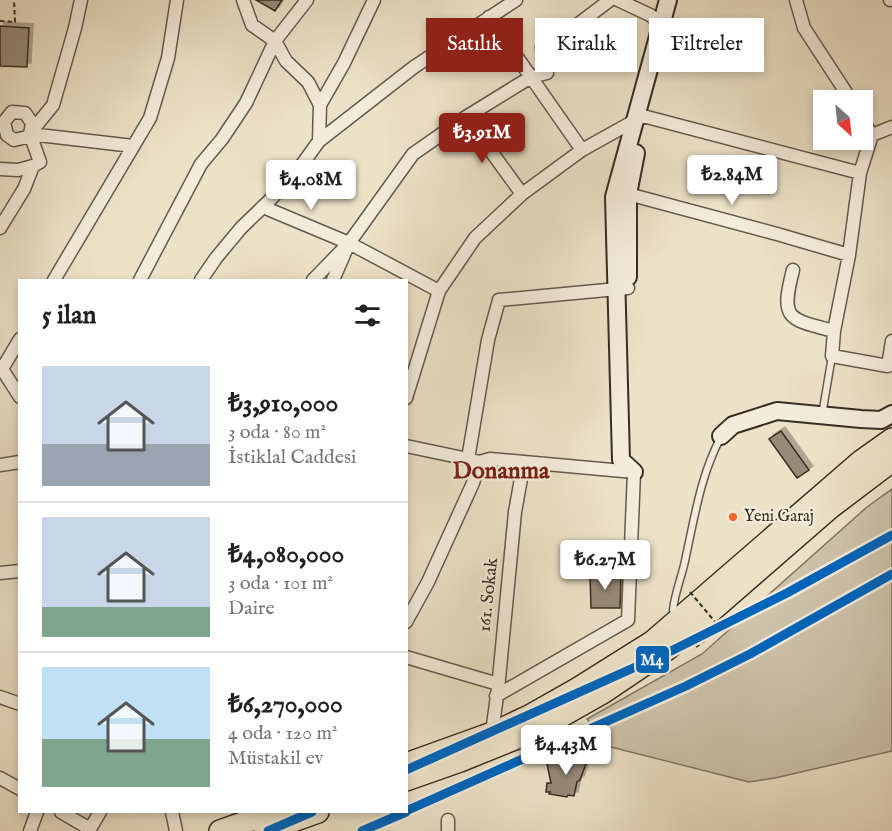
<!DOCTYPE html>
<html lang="tr">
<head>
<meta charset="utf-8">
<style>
	:root { --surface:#fff; --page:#f2f2f2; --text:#222; --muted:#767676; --line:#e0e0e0; --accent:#8f2418 }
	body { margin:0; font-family:"IM FELL English",serif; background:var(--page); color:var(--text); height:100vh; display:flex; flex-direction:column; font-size:22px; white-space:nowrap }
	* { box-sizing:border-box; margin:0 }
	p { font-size:20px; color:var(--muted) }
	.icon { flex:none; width:33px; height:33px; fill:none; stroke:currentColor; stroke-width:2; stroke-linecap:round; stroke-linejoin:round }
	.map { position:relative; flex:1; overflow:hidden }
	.sheet { position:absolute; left:18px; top:279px; width:390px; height:534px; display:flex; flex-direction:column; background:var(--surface); border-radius:0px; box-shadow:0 3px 9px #0003 }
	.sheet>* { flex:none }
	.top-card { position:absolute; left:426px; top:18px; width:375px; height:54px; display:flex; gap:12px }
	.needle { width:39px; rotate:153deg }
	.tools { position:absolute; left:813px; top:90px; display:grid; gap:12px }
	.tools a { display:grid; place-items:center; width:60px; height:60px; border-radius:0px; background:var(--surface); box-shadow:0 3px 9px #0003; font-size:30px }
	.price { position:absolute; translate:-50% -51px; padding:0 14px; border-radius:6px; background:#fff; color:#222; font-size:20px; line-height:39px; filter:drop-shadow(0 2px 3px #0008) }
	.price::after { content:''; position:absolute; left:50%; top:36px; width:18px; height:14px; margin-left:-9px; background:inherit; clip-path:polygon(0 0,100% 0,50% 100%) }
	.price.on { background:var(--accent); color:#fff }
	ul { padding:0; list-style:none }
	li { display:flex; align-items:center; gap:18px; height:150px; padding:0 24px }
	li+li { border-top:2px solid var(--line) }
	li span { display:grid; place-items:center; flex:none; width:168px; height:120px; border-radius:0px; color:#555 }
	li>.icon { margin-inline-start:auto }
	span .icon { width:72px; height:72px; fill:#fffc; stroke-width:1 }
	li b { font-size:26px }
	h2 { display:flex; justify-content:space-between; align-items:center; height:72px; padding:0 24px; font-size:26px }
	.pill { padding:0 21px; border-radius:0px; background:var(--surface); box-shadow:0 3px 9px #0003; font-size:21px; line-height:54px }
	.pill.on { background:var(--accent); color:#fff }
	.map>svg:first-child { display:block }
</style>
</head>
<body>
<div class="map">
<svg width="892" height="831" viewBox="0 0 892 831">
	<defs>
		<filter id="shadow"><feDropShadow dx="4" dy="-4" stdDeviation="0" flood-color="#0004"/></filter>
	</defs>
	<rect width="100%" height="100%" fill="#ece2c7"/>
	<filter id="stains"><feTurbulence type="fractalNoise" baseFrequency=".00333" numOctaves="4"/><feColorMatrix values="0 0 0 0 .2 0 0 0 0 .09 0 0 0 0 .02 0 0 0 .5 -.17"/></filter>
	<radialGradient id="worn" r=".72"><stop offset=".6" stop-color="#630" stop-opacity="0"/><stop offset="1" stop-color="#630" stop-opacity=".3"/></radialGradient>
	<path fill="#cdc3ab" stroke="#827867" stroke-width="1.5" d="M892,489V751L775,778L749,782L607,746L587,719L702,654L867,507Z"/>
	<path fill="#968b78" stroke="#382c23" stroke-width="1.5" filter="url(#shadow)" d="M256,0H282L275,11Z
		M0,26L29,28L27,67L0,66Z
		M781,431L809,470L797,478L769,439Z
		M590,575H621L620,608H591Z
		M585,754L587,761L580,780L577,782L574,796L568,795L567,797L549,794L550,792H546L547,783H551L547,764Z"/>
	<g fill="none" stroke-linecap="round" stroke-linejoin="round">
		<g stroke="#655a4c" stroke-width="9">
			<path id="lane" d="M822,415L832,356
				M673,610C675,591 683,574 686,556C695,515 701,474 721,437"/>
		</g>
		<g stroke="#655a4c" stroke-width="15">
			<path id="street" d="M243,0L252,25L275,41L286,61L308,82L320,105L319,141
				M618,0L650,15L667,27
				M796,0L804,28L851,100
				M890,0H892
				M489,17L582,150
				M320,105L344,63L374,0
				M466,117L522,194
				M862,120L872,135
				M892,127L872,135L860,173L849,255L834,331L832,356L888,366L892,341
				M30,134L32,123L25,113L12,112L4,122L7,135L14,140L27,137L53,105L75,28L81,0
				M33,166L40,162L30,134L133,146
				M0,169L18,170L33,166L24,189L0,228
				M622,195L628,194L777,234L849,255
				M263,207L349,243
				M793,270C780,320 788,319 834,331
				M54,280L150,118L168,58L177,0
				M140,280L201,164L222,139L246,103L275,41L307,0
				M201,280L216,258L241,228L271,199L301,166L319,141L414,67L516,0
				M313,280L349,243L413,154L466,117L531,77L547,73L543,61L542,47L581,22L610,0
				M333,280L349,243L439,291
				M0,366L20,397
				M2,369L20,339
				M406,398L439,291L475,238L522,194L582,150L643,116L860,173
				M406,446L468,459
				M479,462L468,459L488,340L499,300L628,288
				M0,465L20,462
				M0,573L20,571
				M406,622L428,582L473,483L479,462L490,459L524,462L634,472L628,620L496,696
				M406,657L498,684
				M0,697L20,704
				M495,732L493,725L498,689L515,512L524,462
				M0,778L20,789
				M61,812L90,829
				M172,812L176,831
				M30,831L37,812
				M90,831V829L100,812
				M448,831V820"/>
		</g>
		<g stroke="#382c23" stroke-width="20">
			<path id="secondary" d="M628,277V194L636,153
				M721,436L733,425L777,411L861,419L881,420L892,414
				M634,472L621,460L614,197L668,0"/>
		</g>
		<g stroke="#382c23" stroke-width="24">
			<path id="highway" d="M406,764L495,732L531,715L577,689L652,642L861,461L892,439
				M406,780L460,761L537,730L604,692L669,648L830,508L892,461
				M220,831L274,812
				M265,831L318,812"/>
		</g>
		<path stroke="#382c23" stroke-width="2" stroke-dasharray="4.5 3" stroke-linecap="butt" d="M0,21L15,22L14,0
			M696,647L721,629"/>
		<use href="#lane" stroke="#f3ecdb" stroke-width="6"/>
		<use href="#street" stroke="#f3ecdb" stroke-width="12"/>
		<use href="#secondary" stroke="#f3ecdb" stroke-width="16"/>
		<use href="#highway" stroke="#ece2c7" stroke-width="21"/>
		<path stroke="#382c23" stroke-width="2" stroke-dasharray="4.5 3" stroke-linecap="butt" d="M690,592L721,629"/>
		<g stroke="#f3ecdb" stroke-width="14">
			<path id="metro-1" d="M406,770L671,651L787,593L892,535
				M406,811L686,686L750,654L892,574
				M268,831L312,812
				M362,831L406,812"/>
		</g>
		<use href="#metro-1" stroke="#0065bd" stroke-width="9"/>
	</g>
	<circle fill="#f26522" stroke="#f3ecdb" stroke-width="2" cx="733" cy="517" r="5"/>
	<g text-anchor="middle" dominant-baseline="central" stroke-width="4.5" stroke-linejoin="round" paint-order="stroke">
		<g font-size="16" fill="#382c23" stroke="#f3ecdb" text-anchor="start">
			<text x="744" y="517">Yeni Garaj</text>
		</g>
		<g font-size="18" fill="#382c23" stroke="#f3ecdb">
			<text transform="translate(489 595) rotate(-84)">161. Sokak</text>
		</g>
		<g font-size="24" font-weight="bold" fill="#7a1f14" stroke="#f3ecdb">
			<text x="501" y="471">Donanma</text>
		</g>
	</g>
	<rect stroke="#f3ecdb" stroke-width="2" x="635" y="645" width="35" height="29" rx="6" fill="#0065bd"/>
	<g font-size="16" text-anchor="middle" font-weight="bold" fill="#fff">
		<text x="652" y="665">M4</text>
	</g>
	<rect width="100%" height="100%" filter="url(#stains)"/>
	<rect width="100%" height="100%" fill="url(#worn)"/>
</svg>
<div class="tools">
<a><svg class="needle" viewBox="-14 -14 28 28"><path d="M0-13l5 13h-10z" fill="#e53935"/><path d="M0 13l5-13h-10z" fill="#767676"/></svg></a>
</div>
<b class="price on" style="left:482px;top:164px">₺3.91M</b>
<b class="price" style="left:732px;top:206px">₺2.84M</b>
<b class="price" style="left:311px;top:211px">₺4.08M</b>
<b class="price" style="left:605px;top:591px">₺6.27M</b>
<b class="price" style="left:566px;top:776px">₺4.43M</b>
<div class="top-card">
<a class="pill on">Satılık</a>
<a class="pill">Kiralık</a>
<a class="pill">Filtreler</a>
</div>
<section class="sheet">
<h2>5 ilan<svg class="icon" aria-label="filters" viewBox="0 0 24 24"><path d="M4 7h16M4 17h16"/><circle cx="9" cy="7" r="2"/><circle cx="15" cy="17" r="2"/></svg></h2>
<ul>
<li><span style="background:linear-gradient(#c9d6e8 65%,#9aa5b1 0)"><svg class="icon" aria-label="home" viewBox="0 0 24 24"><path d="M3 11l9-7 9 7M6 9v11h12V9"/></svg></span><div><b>₺3,910,000</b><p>3 oda · 80 m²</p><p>İstiklal Caddesi</p></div></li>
<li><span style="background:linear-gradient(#c9d6e8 75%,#7fa58c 0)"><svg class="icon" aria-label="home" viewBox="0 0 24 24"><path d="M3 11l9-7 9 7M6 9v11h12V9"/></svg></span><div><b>₺4,080,000</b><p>3 oda · 101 m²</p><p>Daire</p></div></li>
<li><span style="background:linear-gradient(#bfe0f5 60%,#7fa58c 0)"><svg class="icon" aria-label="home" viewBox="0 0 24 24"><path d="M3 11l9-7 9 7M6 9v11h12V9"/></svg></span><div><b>₺6,270,000</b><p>4 oda · 120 m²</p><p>Müstakil ev</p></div></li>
</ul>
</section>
</div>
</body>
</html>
